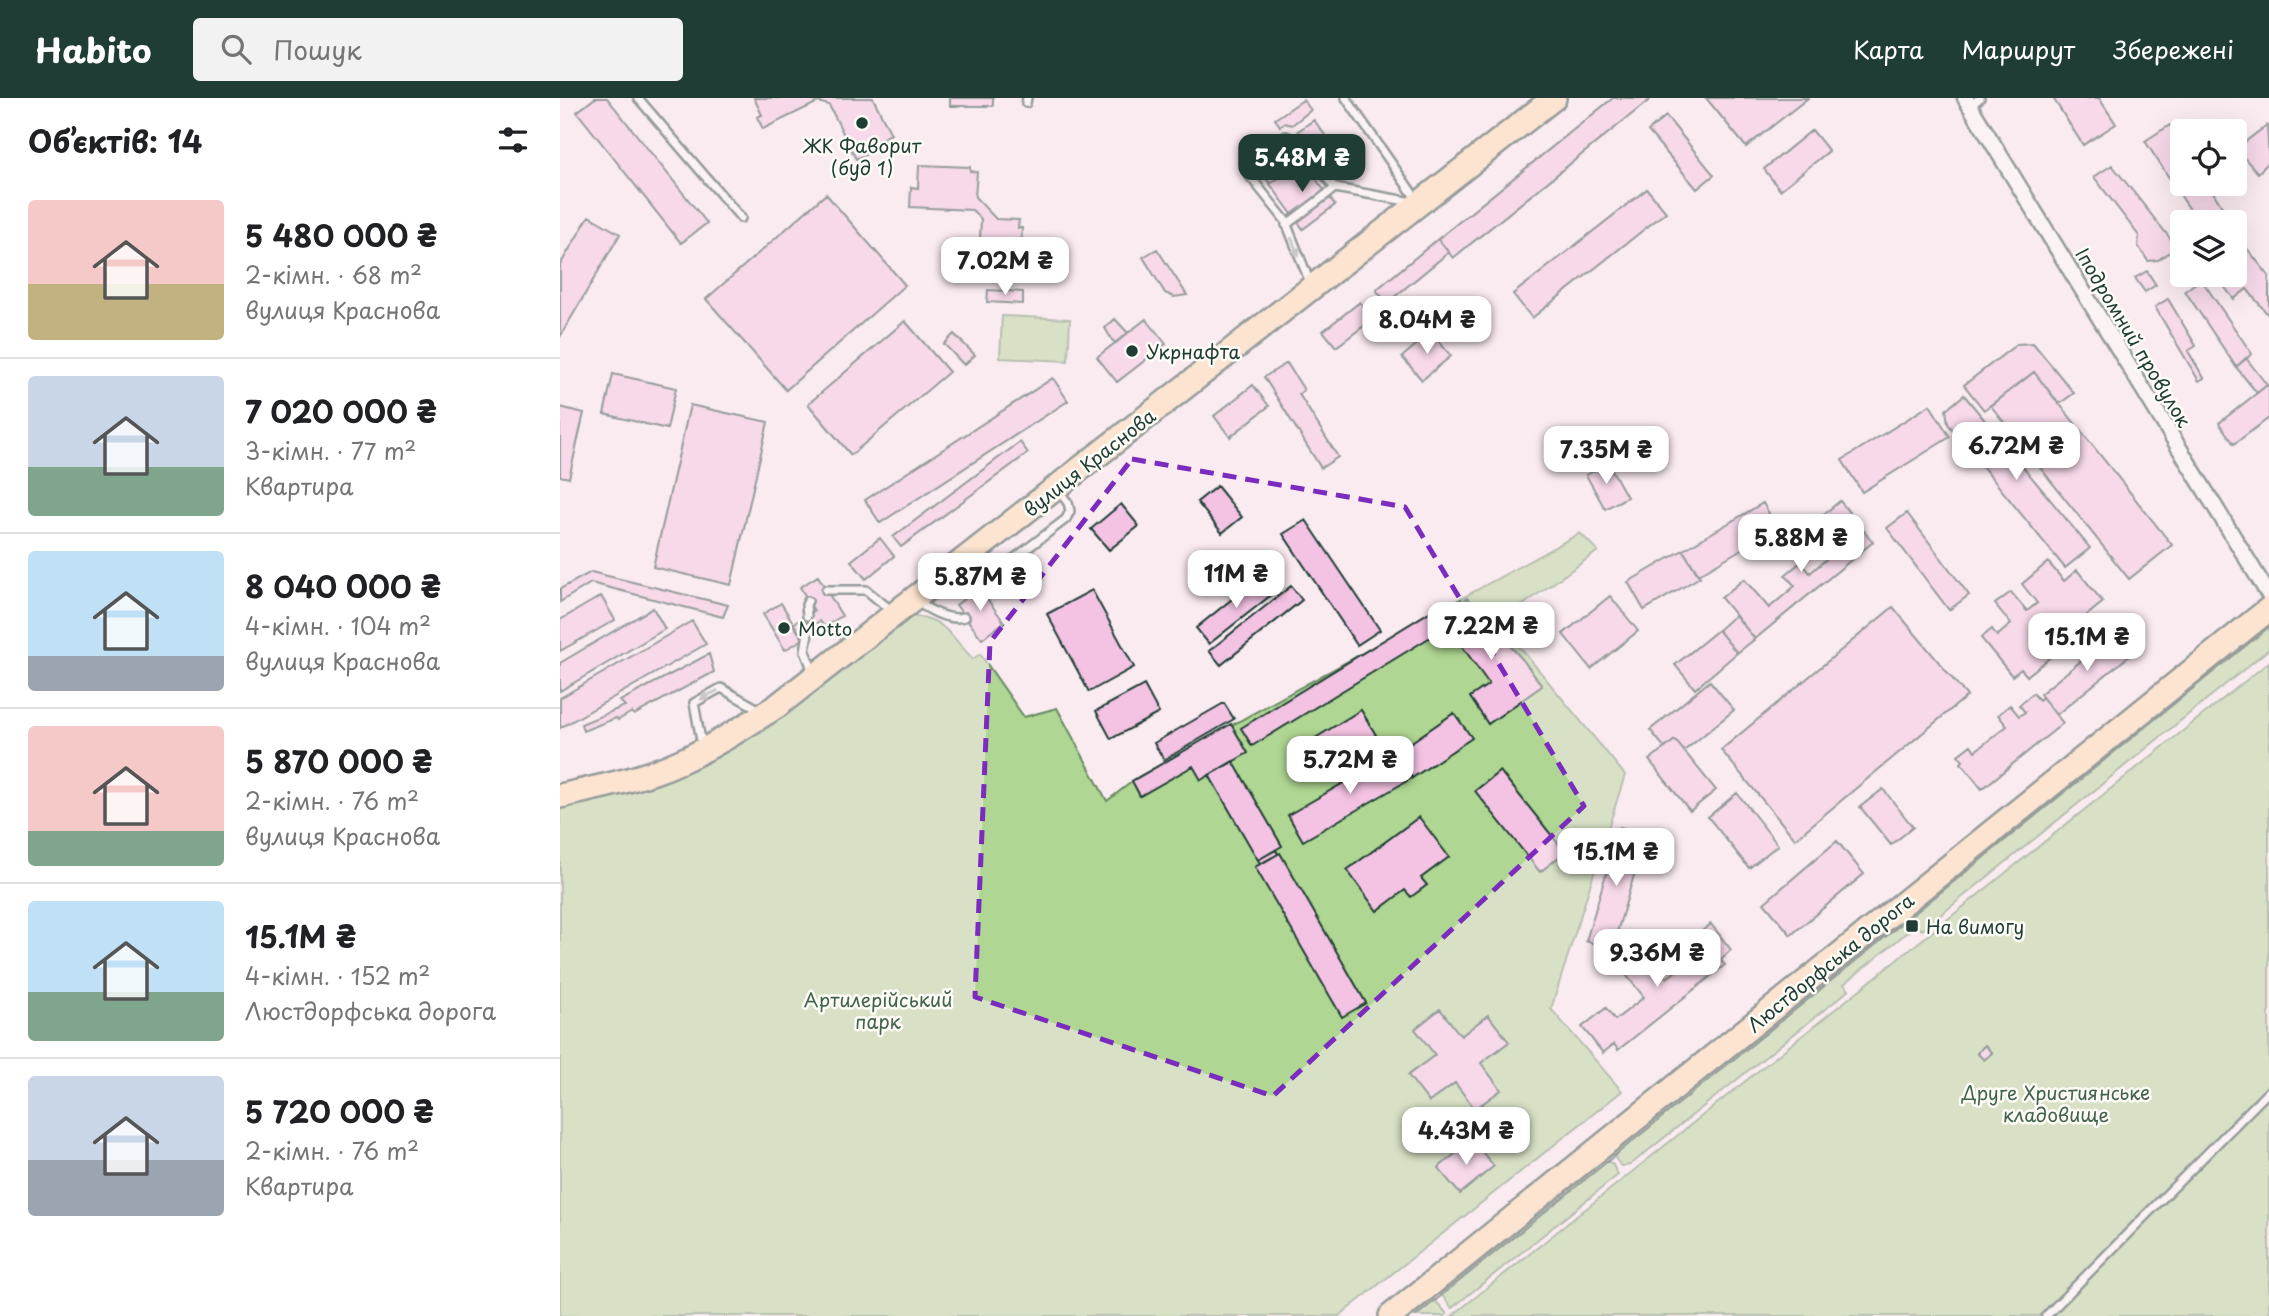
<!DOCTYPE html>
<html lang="uk">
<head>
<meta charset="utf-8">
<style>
	:root { --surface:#fff; --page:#f2f2f2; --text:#202124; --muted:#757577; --line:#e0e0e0; --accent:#1f3d34 }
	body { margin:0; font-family:"Playpen Sans",sans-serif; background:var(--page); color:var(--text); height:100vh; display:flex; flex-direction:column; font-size:26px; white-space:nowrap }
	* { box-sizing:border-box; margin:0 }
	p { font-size:23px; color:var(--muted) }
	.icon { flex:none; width:38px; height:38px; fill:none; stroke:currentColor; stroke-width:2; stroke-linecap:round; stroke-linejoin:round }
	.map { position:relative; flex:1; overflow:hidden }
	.panel { display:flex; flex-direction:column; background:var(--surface); width:560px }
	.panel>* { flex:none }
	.buttons { position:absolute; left:1610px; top:21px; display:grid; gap:14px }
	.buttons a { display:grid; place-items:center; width:77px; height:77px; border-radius:7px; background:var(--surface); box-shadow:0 7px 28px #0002; font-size:35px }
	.price { position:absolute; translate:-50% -60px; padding:0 16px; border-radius:14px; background:#fff; color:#222; font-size:23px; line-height:46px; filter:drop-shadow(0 2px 4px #0008) }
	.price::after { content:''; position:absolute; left:50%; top:42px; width:21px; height:16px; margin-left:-10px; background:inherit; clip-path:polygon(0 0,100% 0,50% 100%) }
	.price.on { background:var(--accent); color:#fff }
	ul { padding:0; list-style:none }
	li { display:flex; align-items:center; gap:21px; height:175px; padding:0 28px }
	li+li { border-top:2px solid var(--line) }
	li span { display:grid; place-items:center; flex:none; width:196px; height:140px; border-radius:7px; color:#555 }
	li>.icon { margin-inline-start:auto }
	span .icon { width:84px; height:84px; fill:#fffc; stroke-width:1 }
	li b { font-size:30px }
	h2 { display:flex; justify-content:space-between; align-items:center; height:84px; padding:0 28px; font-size:30px }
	header { display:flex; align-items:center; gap:42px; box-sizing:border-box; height:98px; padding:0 35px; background:var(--accent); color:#fff }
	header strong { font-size:33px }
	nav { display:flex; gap:38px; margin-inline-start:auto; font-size:24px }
	.search { width:490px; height:63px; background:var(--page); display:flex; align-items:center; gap:18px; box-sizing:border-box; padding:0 24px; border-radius:7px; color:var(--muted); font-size:26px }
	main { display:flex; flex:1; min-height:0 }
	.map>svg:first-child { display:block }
</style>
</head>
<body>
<header>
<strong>Habito</strong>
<div class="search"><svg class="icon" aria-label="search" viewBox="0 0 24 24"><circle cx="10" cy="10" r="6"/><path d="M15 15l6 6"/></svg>Пошук</div>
<nav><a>Карта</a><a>Маршрут</a><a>Збережені</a></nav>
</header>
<main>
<section class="panel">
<h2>Об’єктів: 14<svg class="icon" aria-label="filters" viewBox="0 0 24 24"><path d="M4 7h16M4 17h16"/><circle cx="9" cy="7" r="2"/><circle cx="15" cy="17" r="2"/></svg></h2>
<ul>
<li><span style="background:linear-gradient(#f6c9c9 60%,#c2b280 0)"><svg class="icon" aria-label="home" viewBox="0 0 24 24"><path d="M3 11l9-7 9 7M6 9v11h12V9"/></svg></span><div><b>5 480 000 ₴</b><p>2-кімн. · 68 m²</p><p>вулиця Краснова</p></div></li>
<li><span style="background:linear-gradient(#c9d6e8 65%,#7fa58c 0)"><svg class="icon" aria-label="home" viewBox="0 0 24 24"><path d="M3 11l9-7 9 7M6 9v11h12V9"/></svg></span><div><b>7 020 000 ₴</b><p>3-кімн. · 77 m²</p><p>Квартира</p></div></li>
<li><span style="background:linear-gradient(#bfe0f5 75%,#9aa5b1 0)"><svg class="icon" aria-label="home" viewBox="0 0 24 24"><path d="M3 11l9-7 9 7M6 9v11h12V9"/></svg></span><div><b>8 040 000 ₴</b><p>4-кімн. · 104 m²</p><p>вулиця Краснова</p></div></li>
<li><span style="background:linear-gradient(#f6c9c9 75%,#7fa58c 0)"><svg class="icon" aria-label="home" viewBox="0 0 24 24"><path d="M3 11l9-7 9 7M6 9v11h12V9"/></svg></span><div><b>5 870 000 ₴</b><p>2-кімн. · 76 m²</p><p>вулиця Краснова</p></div></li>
<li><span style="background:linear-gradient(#bfe0f5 65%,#7fa58c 0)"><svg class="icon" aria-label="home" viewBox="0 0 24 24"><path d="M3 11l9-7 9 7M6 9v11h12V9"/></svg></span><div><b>15.1M ₴</b><p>4-кімн. · 152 m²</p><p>Люстдорфська дорога</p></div></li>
<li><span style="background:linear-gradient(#c9d6e8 60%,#9aa5b1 0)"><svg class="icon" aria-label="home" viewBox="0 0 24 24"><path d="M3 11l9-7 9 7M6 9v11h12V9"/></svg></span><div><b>5 720 000 ₴</b><p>2-кімн. · 76 m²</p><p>Квартира</p></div></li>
</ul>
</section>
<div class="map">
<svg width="1709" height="1218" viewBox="0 0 1709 1218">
	<rect width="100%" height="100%" fill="#faebf1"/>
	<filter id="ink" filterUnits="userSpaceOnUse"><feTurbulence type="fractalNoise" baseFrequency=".0143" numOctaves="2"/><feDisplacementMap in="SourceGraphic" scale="14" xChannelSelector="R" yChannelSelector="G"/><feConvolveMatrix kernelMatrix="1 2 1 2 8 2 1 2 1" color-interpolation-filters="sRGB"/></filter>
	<g filter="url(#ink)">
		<path fill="#afd692" stroke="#678a63" stroke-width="2" d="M442,218L510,221L508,263L440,260Z
			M1020,435L1038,453L939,524L1065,677L991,911L1062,993L779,1218H0V705L74,687L338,519C379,513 387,534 413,561L420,556L464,619L497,610L547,703L578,679Z
			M1709,525V551L1362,832L1356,827L1284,886L1289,892L1070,1067L1061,1068L1052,1056Z
			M1709,564V1218H892Z
			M1043,1063L1052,1065L1058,1077L892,1210L881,1196Z
			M874,1201L887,1216L885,1218H853Z"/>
		<path fill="#f4c3e3" stroke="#1f3d34" stroke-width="2" d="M35,0H47L147,125L121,145L17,14Z
			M194,0H313L331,36L310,47L313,53L296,61L269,7L258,4L203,31L197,19L202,17Z
			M390,0H433V8H390Z
			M1053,0H1092L893,160L878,141Z
			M1146,0H1248L1186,49Z
			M1493,0H1539L1556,26L1523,47Z
			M743,2L751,12L732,27L724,25L720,28L715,21Z
			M1106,18L1154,77L1137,91L1088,33Z
			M754,22L770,44L754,55L738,33Z
			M1610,27L1622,46V86H1648L1667,117L1655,124H1638L1585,43Z
			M1707,27L1709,64L1698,75L1676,51Z
			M1252,32L1269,53L1220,92L1204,71Z
			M730,47L742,62L710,86L699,70Z
			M742,62L775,107L743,131L710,86Z
			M359,67L410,69V73L417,74L415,99L436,121L459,122L458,130H462L460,173L457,172V177L434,176L433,183L418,182L421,121L412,112L350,109L351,89L358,90Z
			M1552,67L1617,149L1598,162L1588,163L1578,148L1579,138L1534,79Z
			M1087,91L1106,114L972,220L953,196Z
			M266,96L345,187L226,292L146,201Z
			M29,118L60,136L0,239V167Z
			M1678,139L1709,178V218L1687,191L1674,201L1655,177H1675V141Z
			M878,141L889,154L827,205L816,192Z
			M597,151L627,197L614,199L605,195L583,159Z
			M1587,173L1596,187L1585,194L1575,180Z
			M1641,181L1692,256L1676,269L1625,193Z
			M428,192L463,194V206L427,204Z
			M1608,201L1636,248L1628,253L1644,280L1639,283L1595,209Z
			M800,204L813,221L776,249L763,233Z
			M555,221L568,235L556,245L552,242L545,230Z
			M586,221L606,246L557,284L537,259Z
			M345,223L389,274L291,357L248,306Z
			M871,234L891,258L862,282L842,259Z
			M394,236L415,257L404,267L384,246Z
			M1473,245L1514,295L1499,306L1474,274L1424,312L1404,287L1457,246Z
			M1686,260L1707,287L1697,295L1676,269Z
			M727,265L744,292L739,296L778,359L761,370L704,279Z
			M1474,274L1612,447L1569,481L1431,308Z
			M53,276L116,290L107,331L44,316Z
			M493,280L508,303L320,425L305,402Z
			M693,287L709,308L670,339L654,318Z
			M1707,287L1709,289V320L1674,346L1659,325Z
			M1404,297L1530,450L1505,470L1388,326L1386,312Z
			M130,307L208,324L171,487L93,469Z
			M1370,307L1390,339L1302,394L1282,362Z
			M0,309L24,315L9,380L0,378Z
			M460,344L468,355L341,449L333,439Z
			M1048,365L1067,399L1045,411L1026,377Z
			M657,388L682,419L662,435L637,404Z
			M1280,403L1313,444L1195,541L1161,500L1184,481L1209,510L1235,488L1225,477L1241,464L1250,475L1277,452L1254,424Z
			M1203,405L1217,430L1138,477L1123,452Z
			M561,406L579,428L549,452L531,431Z
			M1347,415L1409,497L1389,512L1327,430Z
			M746,422L820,532L797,547L723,436Z
			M320,440L334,458L306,481L291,463Z
			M1123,452L1140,479L1084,512L1068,484Z
			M1488,464L1504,483L1517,472L1543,504L1487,550L1493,557L1467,578L1461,571L1452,578L1421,540L1432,531L1437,538L1451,526L1435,506L1451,494L1467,513L1477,505L1462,486Z
			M31,474L168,507L163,519L31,485L0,504V491Z
			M702,477L715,494L649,546L636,530Z
			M258,478L282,518L264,529L260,523L239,535L233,526L254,513L240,489Z
			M731,488L742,502L661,567L649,553Z
			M419,490L444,524L422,541L396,507Z
			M532,492L574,569L529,594L487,516Z
			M41,498L55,522L0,553V522Z
			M1050,498L1078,533L1031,571L1003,536Z
			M907,500L963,562L982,588L928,626L910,599L929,586L882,520Z
			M221,505L243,541L225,552L203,516Z
			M1333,509L1407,598L1235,741L1161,652Z
			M93,510L105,531L0,593V565Z
			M876,510L887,529L692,648L681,630Z
			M1175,517L1195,541L1177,555L1158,532Z
			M132,523L146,546L0,630V600Z
			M1158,532L1177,555L1135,591L1115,567Z
			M1557,534L1574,554L1496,617L1480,596Z
			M149,556L154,574L74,617L72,614L58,622L56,620L23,633L21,626L65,608L60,603Z
			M1150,583L1174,612L1124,653L1115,642L1105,650L1090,632Z
			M584,587L599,615L551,641L536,613Z
			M1473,595L1479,602L1482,599L1503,625L1422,691L1401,665L1403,663L1398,657L1411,647L1415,653L1447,628L1438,617L1450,607L1459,618L1465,614L1459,607Z
			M664,605L674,621L604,662L594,645Z
			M801,612L816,637L759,671L744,647Z
			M894,615L912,640L852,680L837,654Z
			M671,626L688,655L641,682L633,668L580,698L572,683Z
			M1115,642L1156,692L1130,713L1089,662Z
			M837,654L852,680L743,743L728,717Z
			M673,663L722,748L698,762L649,677Z
			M940,673L1005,754L980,774L915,693Z
			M1323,691L1353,729L1331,747L1300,709Z
			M1177,695L1218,747L1189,770L1148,719Z
			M859,719L889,759L861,780L867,787L851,799L845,792L817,813L787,772Z
			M1060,729L1086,737L1052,851L1026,843Z
			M1277,743L1304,776L1231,837L1204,805Z
			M716,752L718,756L701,766L698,762Z
			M720,755L806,905L782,919L695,769Z
			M1151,826L1171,852L1160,862L1165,867L1058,952L1054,946L1043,955L1022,929L1046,910L1055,922L1084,899L1058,867L1082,848L1107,880L1137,857L1127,845Z
			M880,911L901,938L928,917L949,944L921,965L941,992L915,1011L895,985L869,1004L848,977L875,957L855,931Z
			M1425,947L1432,955L1424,962L1417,955Z
			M912,1042L934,1068L900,1096L878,1070Z"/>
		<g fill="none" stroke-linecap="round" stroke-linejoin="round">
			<g stroke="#1f3d34" stroke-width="12">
				<path id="service" d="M78,0L181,120
					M786,0L857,102
					M466,5L467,0
					M1410,8L1420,0
					M726,127L775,90
					M751,187L725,122L689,77C687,58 710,43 726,38L737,43L775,90L852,104
					M414,456L430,479
					M266,492H306L332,513
					M422,495L430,479L506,421L510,413L508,405L499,393
					M357,504C371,513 388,523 405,519
					M247,518L246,507L248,503
					M249,529L245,553L254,576
					M142,648L134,605L161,590L202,613
					M1486,1218L1709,993"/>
			</g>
			<g stroke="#1f3d34" stroke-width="19">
				<path id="minor" d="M1405,0L1709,497"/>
			</g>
			<g stroke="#1f3d34" stroke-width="28">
				<path id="primary" d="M0,698C40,689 82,681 119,664C153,649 185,628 217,608L994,0
					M831,1218L1709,511"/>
			</g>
			<use href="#service" stroke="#fdfcf7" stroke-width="7"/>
			<use href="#minor" stroke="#fdfcf7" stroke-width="14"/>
			<use href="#primary" stroke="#fedbac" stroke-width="23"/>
			<path stroke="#1f3d34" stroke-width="2" d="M856,1218L1709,529"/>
		</g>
		<defs><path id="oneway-solid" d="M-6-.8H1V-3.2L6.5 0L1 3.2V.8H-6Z" transform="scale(1.75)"/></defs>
		<g fill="#8e9c96">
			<use href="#oneway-solid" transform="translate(735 149) rotate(68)"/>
			<use href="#oneway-solid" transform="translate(149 597) rotate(152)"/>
		</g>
	</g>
	<path d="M0 0H1709V1218H0ZM572,361L845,409L1024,708L713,998L415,899L430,544Z" fill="#faebf1" fill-opacity=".55" fill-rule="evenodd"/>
	<path fill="none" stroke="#7b2cbf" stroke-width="5" stroke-dasharray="14 9" stroke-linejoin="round" d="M572,361L845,409L1024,708L713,998L415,899L430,544Z"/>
	<g fill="#1f3d34" stroke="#fdfcf7" stroke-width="2.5">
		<circle cx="302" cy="25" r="7"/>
		<circle cx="572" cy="253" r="7"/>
		<circle cx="224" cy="530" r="7"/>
		<rect x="1345" y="821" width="14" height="14" rx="3.5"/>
	</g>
	<g text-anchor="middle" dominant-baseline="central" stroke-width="5" stroke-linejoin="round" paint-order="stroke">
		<g font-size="19" fill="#1f3d34" stroke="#fdfcf7" text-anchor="start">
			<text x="302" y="47" text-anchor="middle">ЖК Фаворит<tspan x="302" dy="22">(буд 1)</tspan></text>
			<text x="586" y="253">Укрнафта</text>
			<text x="238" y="530">Motto</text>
			<text x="1366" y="828">На вимогу</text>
		</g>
		<g font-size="19" fill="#1f3d34" stroke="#fdfcf7">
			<text transform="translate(1574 239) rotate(59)">Іподромний провулок</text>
			<text transform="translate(529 364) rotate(-38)">вулиця Краснова</text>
			<text transform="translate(1270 864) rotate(-39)">Люстдорфська дорога</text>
		</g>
		<g font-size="19" fill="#43634c" stroke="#fdfcf7">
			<text x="318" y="901">Артилерійський<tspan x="318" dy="22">парк</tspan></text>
			<text x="1496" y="994">Друге Християнське<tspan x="1496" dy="22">кладовище</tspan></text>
		</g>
	</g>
</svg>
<div class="buttons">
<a><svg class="icon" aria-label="locate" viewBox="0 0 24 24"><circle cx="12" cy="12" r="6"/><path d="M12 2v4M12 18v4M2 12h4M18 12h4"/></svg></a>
<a><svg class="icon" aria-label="layers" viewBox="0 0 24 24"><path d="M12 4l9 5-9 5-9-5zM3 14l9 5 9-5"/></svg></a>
</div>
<b class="price on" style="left:742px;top:96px">5.48M ₴</b>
<b class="price" style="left:445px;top:199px">7.02M ₴</b>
<b class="price" style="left:867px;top:258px">8.04M ₴</b>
<b class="price" style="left:1456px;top:384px">6.72M ₴</b>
<b class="price" style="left:1046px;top:388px">7.35M ₴</b>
<b class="price" style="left:1241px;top:476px">5.88M ₴</b>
<b class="price" style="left:676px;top:512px">11M ₴</b>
<b class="price" style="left:420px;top:515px">5.87M ₴</b>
<b class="price" style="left:931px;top:564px">7.22M ₴</b>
<b class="price" style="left:1527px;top:575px">15.1M ₴</b>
<b class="price" style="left:790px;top:698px">5.72M ₴</b>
<b class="price" style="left:1056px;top:790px">15.1M ₴</b>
<b class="price" style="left:1097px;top:891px">9.36M ₴</b>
<b class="price" style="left:906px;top:1069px">4.43M ₴</b>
</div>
</main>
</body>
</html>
